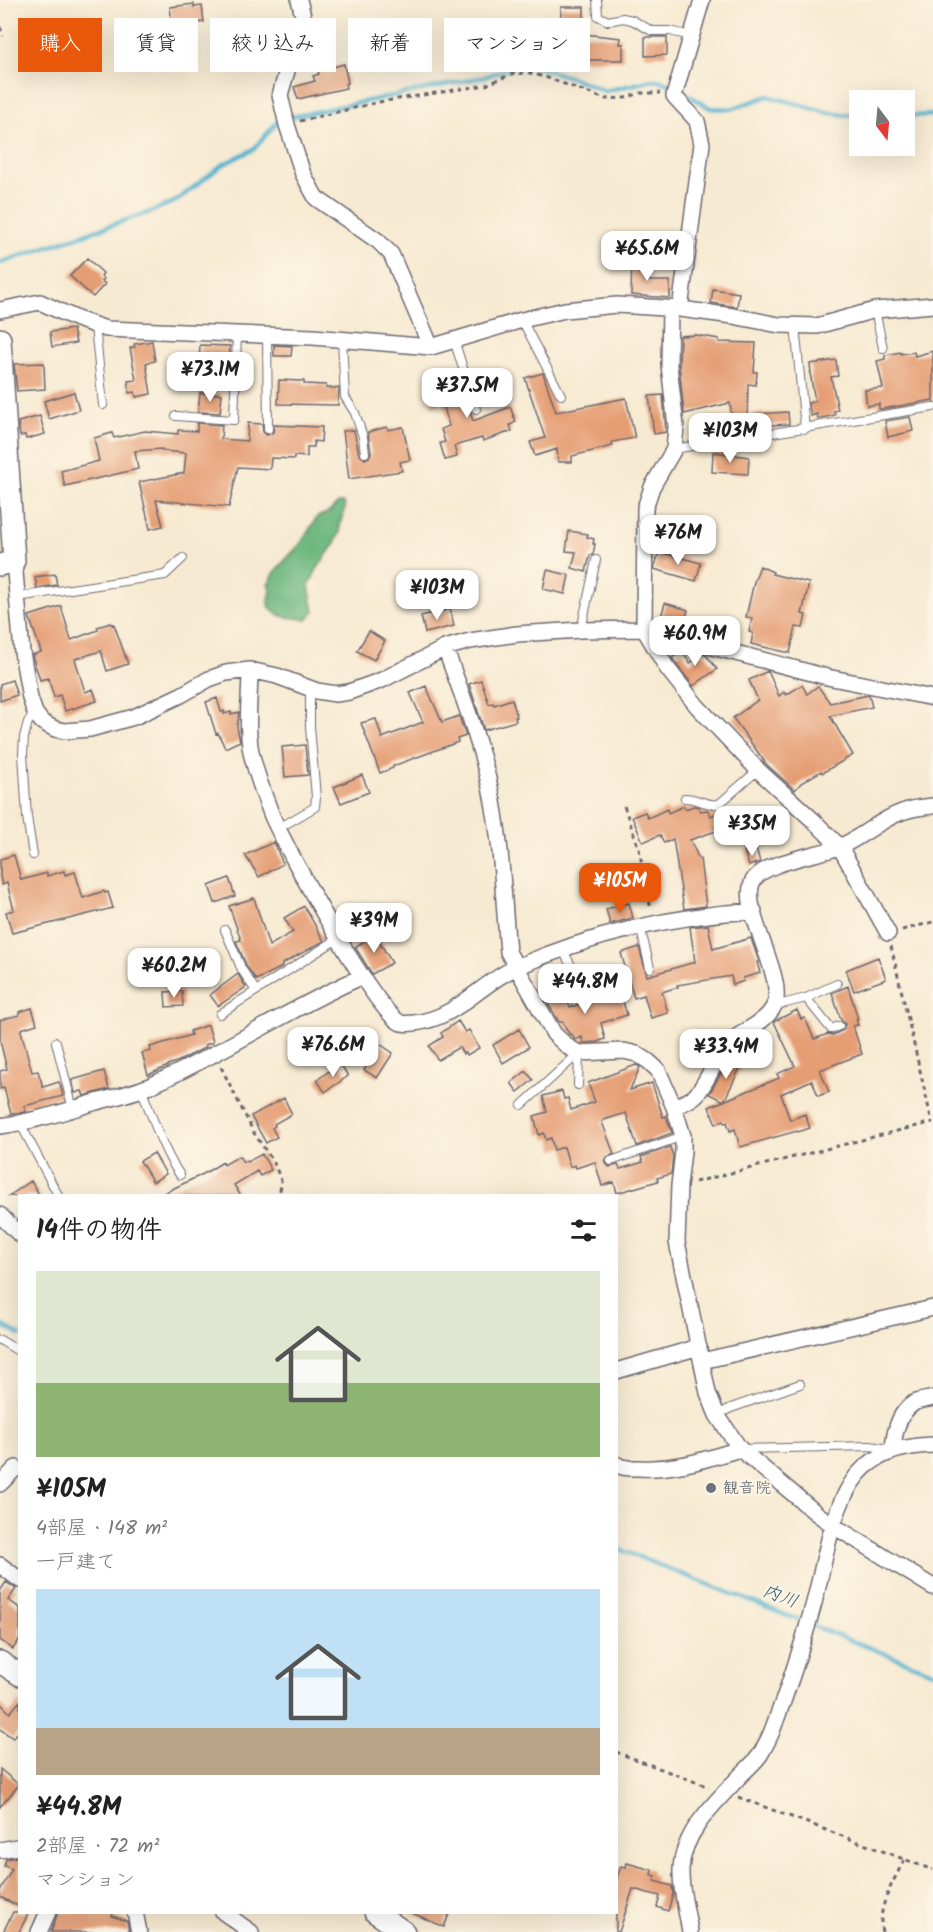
<!DOCTYPE html>
<html lang="ja">
<head>
<meta charset="utf-8">
<style>
	:root { --surface:#fff; --page:#f2f2f2; --text:#222; --muted:#767676; --accent:#ea580c }
	body { margin:0; font-family:Kalam,"Klee One",sans-serif; background:var(--page); color:var(--text); height:100vh; display:flex; flex-direction:column; font-size:22px; white-space:nowrap }
	* { box-sizing:border-box; margin:0 }
	p { font-size:20px; color:var(--muted) }
	.icon { flex:none; width:33px; height:33px; fill:none; stroke:currentColor; stroke-width:2; stroke-linecap:round; stroke-linejoin:round }
	.map { position:relative; flex:1; overflow:hidden }
	.details { position:absolute; left:18px; top:1194px; width:600px; height:720px; display:flex; flex-direction:column; background:var(--surface); border-radius:0px; box-shadow:0 6px 24px #0002 }
	.details>* { flex:none }
	.top-card { position:absolute; left:18px; top:18px; width:600px; height:54px; display:flex; gap:12px }
	.needle { width:39px; rotate:164deg }
	.tools { position:absolute; left:849px; top:90px; display:grid; gap:12px }
	.tools a { display:grid; place-items:center; width:66px; height:66px; border-radius:0px; background:var(--surface); box-shadow:0 6px 24px #0002; font-size:30px }
	.price { position:absolute; translate:-50% -51px; padding:0 14px; border-radius:12px; background:#fff; color:#222; font-size:20px; line-height:39px; filter:drop-shadow(0 2px 3px #0008) }
	.price::after { content:''; position:absolute; left:50%; top:36px; width:18px; height:14px; margin-left:-9px; background:inherit; clip-path:polygon(0 0,100% 0,50% 100%) }
	.price.selected { background:var(--accent); color:#fff }
	ul { padding:0; list-style:none }
	li { display:grid; align-content:center; gap:12px; height:318px; padding:0 18px }
	li span { display:grid; place-items:center; height:186px; border-radius:0px; color:#555 }
	li>.icon { margin-inline-start:auto }
	span .icon { width:108px; height:108px; fill:#fffc; stroke-width:1 }
	li b { font-size:26px }
	h2 { display:flex; justify-content:space-between; align-items:center; height:72px; padding:0 18px; font-size:26px }
	.tag { padding:0 21px; border-radius:0px; background:var(--surface); box-shadow:0 6px 24px #0002; font-size:21px; line-height:54px }
	.tag.selected { background:var(--accent); color:#fff }
	.map>svg:first-child { display:block }
</style>
</head>
<body>
<div class="map">
<svg width="933" height="1932" viewBox="0 0 933 1932">
	<rect width="100%" height="100%" fill="#fcf5e5"/>
	<filter id="ink" filterUnits="userSpaceOnUse"><feTurbulence type="fractalNoise" baseFrequency=".0167" numOctaves="2"/><feDisplacementMap in="SourceGraphic" scale="12" xChannelSelector="R" yChannelSelector="G"/><feConvolveMatrix kernelMatrix="1 2 1 2 8 2 1 2 1" color-interpolation-filters="sRGB"/></filter>
	<filter id="wash" filterUnits="userSpaceOnUse"><feTurbulence type="fractalNoise" baseFrequency=".008" numOctaves="4" result="noise"/><feDisplacementMap in="SourceGraphic" scale="24" xChannelSelector="R" yChannelSelector="G"/><feGaussianBlur stdDeviation="1.35" result="paint"/><feColorMatrix in="noise" values="0 0 0 0 0 0 0 0 0 0 0 0 0 0 0 0 0 1.4 0 .05"/><feComposite in="paint" operator="in"/></filter>
	<g filter="url(#wash)">
		<rect width="100%" height="100%" fill="#f7ead2"/>
		<path fill="#6db77f" stroke="#486c5d" stroke-width="1.5" d="M338,503H344L345,508L340,525V532L335,543L317,569L309,586L314,612L307,620C290,616 278,621 268,604L271,591L268,584L277,569L301,543L317,517L329,512Z"/>
		<g fill="none" stroke-linecap="round" stroke-linejoin="round">
			<path stroke="#52b3d0" stroke-width="4.5" d="M680,90L710,108L731,109L768,96L830,113L860,117
				M904,116L933,115
				M0,263L150,212L176,201L222,165L254,149L277,122L295,116L484,77L517,66H532L573,78L605,91L653,80L662,81L672,86
				M0,1324L20,1335
				M616,1548L821,1629L933,1672"/>
		</g>
		<g id="blocks">
			<path fill="#e59d73" d="M194,4V7L202,6L204,22L172,26L170,7Z
				M561,7H584V34L621,38L620,44H623V60H570L571,57L560,56Z
				M645,37H667V55L645,56Z
				M58,40L63,57L32,65L28,49Z
				M344,64L348,83L345,84L346,88L298,99L294,87L315,81L313,76L319,74L318,71Z
				M87,258L103,273L101,276L104,279L102,281L105,284L93,297L70,276Z
				M632,258L645,259L646,281H670V298L631,295Z
				M713,289L739,293L737,307L711,303Z
				M73,329L76,343L52,347L50,332Z
				M696,335L719,339V342L756,343L754,372H757L756,385L748,384L747,425L733,427L730,403L684,414L679,365L680,336Z
				M152,341L155,361L146,363L151,394L136,397L135,392L129,393L128,381L136,380L130,348L135,347L134,344Z
				M200,345L230,346L229,364L199,363Z
				M274,345L292,346L291,356H274Z
				M933,351V400L882,409H879V404L867,406L865,390L883,388L877,361L885,359V355L901,352V354L914,352L915,356Z
				M836,360L838,376L831,377L838,410L834,411L835,415L818,419L817,414L811,416L809,406L808,403L815,401L810,373H811L810,364Z
				M44,363L45,389L17,391L14,364Z
				M543,373L556,412L626,398L635,438L612,442L613,446L572,456V462H558L557,449L535,456L530,442L545,438L525,378Z
				M460,379L473,421L510,407L516,422L510,425L512,431L483,441L482,438L454,446L457,457L445,460L440,443L445,442L441,429L449,426L443,403L433,406L429,391L440,387V384Z
				M279,380L300,381H304V384L326,385V388H339L338,405L278,404Z
				M74,392L79,410L49,419L44,401Z
				M200,393L222,394L220,413L198,412Z
				M663,395L666,432L654,434L649,396Z
				M788,412L789,424L754,426V414Z
				M40,416L45,434L26,439L25,435L20,436L18,422Z
				M910,417L913,431L888,437L885,421Z
				M197,423L222,425L221,439L247,441L248,423L262,424L263,432L267,435L273,432L274,425L322,427L321,442L314,441V447H307V457L294,456V459L271,458L270,469L238,467L229,507L156,500L163,526L150,529L139,482L184,473L186,453L162,451V449L135,451L138,469L65,486L61,471L99,461L94,438L112,433L114,438L145,431L178,434V430L197,431Z
				M387,427L388,430L403,427L410,460L400,462L402,471L349,479L343,431L354,430L359,454L365,459L369,457L371,453L368,432Z
				M713,452L749,457L748,474L712,472Z
				M569,531L588,534L587,537L594,539L593,544H595L593,555H590L586,572L572,568L576,552L566,551Z
				M659,552L701,563L696,581L654,569Z
				M760,566L773,572L772,574L809,583L802,614L806,615L803,628L796,627L790,653L751,644L753,633L749,632L752,618L746,617L754,582Z
				M547,570L569,575L565,594L543,589Z
				M55,574L57,585L37,588L35,577Z
				M665,603L688,610L683,626L660,620Z
				M61,606L71,640L98,630L97,627L111,623L112,625L114,624L128,664L107,671L101,651L75,659L85,692L93,689L97,701L65,711L60,695L54,697L48,678L40,680L32,655L41,652L29,616Z
				M450,609L454,626L425,633L421,616Z
				M369,631L385,641L374,660L357,651Z
				M682,651L690,663L703,654L707,656L717,669L693,686L672,658Z
				M768,671L779,696L784,692L786,695L802,685L807,694L818,686L830,703L869,695L872,707L830,716L853,755L822,773L821,771L801,783L795,790L767,765L733,718L758,700L749,680Z
				M12,680L17,695L0,701V684Z
				M481,680L489,704L493,703L494,705L512,699L517,717H515L516,721L484,730L469,684Z
				M426,686L442,722L459,716L466,736L457,739L458,742L393,766V768L380,773L361,723L376,719L382,738L423,722L410,693Z
				M217,698L221,712L224,711V714L231,712V714L239,712L237,727L240,741L225,748L218,733L216,734L206,702Z
				M305,745L308,775L285,777L282,747Z
				M362,775L369,792L341,803L334,787Z
				M684,806L685,809L694,806L699,807L700,811L708,810L711,816L722,811L727,821L715,827L716,831L690,840L699,859H700L706,906L684,909L673,839L664,843L660,835L643,842L632,817L645,812L648,818L667,809L668,813Z
				M274,842L283,864L259,877L245,855Z
				M756,848L760,862L749,866L744,851Z
				M14,855L21,880L47,873V876L64,871L65,875L75,872L83,898L104,891L105,893L108,892L113,908L12,933L6,912L14,910L7,883L2,885L0,877V859Z
				M229,878L235,896L215,903L209,886Z
				M254,898L269,946L293,932L284,918L304,906L324,941L282,964V967L256,980L247,967L236,941L241,940L229,906Z
				M629,903L633,918L610,924L606,909Z
				M708,925L713,949L751,938L759,962H757L760,973L743,978L744,981L733,985L731,976L677,985L678,987L662,992L668,1013L651,1018L644,995L634,998L621,953L639,947L647,976L695,962L690,927Z
				M375,934L392,963L372,974L355,947Z
				M878,957L886,979L854,991L846,970Z
				M238,974L246,987L218,1006L210,995Z
				M848,986L858,1019H856L858,1025L853,1026L862,1054L820,1070L829,1092L818,1096L812,1080L781,1094L790,1120L805,1114L810,1128L798,1132L797,1131L740,1147L735,1129L730,1131L727,1122L725,1123L724,1120L716,1124L709,1107L779,1078L777,1074L795,1066L774,1022L777,1020L797,1010L801,1019L805,1018L814,1039L828,1034L833,1035L843,1030L845,1024L841,1020L832,993Z
				M560,987L570,1007L595,1000V1002L621,995L627,1015L601,1023L605,1039L597,1042L583,1043L582,1037L575,1040L572,1034H569L563,1022H559L543,994Z
				M182,991L183,1006L166,1007L165,992Z
				M32,1008L37,1024L21,1029V1031L32,1072L38,1071L43,1087L59,1082L60,1084L63,1096L24,1106L26,1112L11,1114L4,1088L0,1089V1071L7,1069L0,1041V1020L19,1015V1012Z
				M458,1021L465,1032L469,1030L479,1048L467,1055L465,1052L463,1054L459,1047L438,1060L429,1046L443,1037L441,1033Z
				M208,1025L213,1042L205,1045L206,1047L179,1061L168,1065V1066L148,1075L142,1053L151,1051L150,1047L191,1035L190,1031Z
				M519,1029L529,1047L503,1063L493,1045Z
				M380,1044L393,1053L377,1078L364,1070Z
				M730,1058L742,1064L724,1101L709,1094Z
				M340,1063L348,1076L325,1092L317,1080Z
				M636,1065L640,1067L630,1090L652,1083L663,1117L666,1116L672,1133L637,1146L626,1113L604,1120L602,1122L614,1154L607,1157L605,1162L609,1167L618,1165L620,1169L643,1162L641,1157L670,1147L673,1156L671,1174L657,1178L658,1181L617,1193L614,1182L602,1186L595,1162L576,1168L575,1165L570,1167L564,1147L554,1150L551,1138L546,1140L544,1133L539,1135L534,1116L547,1112L543,1096L562,1091L564,1099L568,1098L571,1110L595,1102L588,1083Z
				M104,1071L109,1089L84,1096L82,1091L75,1093L72,1080Z
				M526,1071L533,1080L518,1092L511,1083Z
				M284,1098L292,1114L274,1124L275,1126L272,1128L277,1137L266,1143L251,1116Z
				M154,1153L166,1174L153,1182L140,1161Z
				M262,1154L271,1170L260,1176L257,1171L234,1185L241,1196H158L205,1173L223,1162L224,1165L239,1156L243,1162L246,1160L247,1162Z
				M31,1181L40,1196H9Z
				M6,1582L16,1589L8,1600L20,1608V1639L13,1649L0,1640V1591Z
				M20,1701V1730L13,1738L0,1729V1703L10,1713Z
				M0,1769L19,1785L0,1807Z
				M16,1857H20V1907L0,1897V1891L12,1869L4,1866L6,1859Z
				M627,1863L652,1870L651,1875L656,1876L654,1881L672,1886L673,1894L668,1911L657,1907L660,1896L633,1889L619,1932H616V1881L621,1866L626,1867Z
				M13,1912H29L19,1932H3Z
				M58,1912H114L112,1916L127,1921L129,1932H51Z
				M410,1912H450L444,1927Z"/>
		</g>
	</g>
	<g filter="url(#ink)">
		<use href="#blocks" fill-opacity="0" stroke="#6d6870" stroke-width="1.5"/>
		<g fill="none" stroke-linecap="round" stroke-linejoin="round">
			<g stroke="#6d6870" stroke-width="10">
				<path id="lane" d="M597,0L598,16L608,21L623,18L632,20L652,31H670L691,36
					M875,310L883,348
					M522,320L561,395
					M795,325L805,429
					M95,326L103,405
					M267,336L268,429
					M342,340L345,397L355,413L363,437L365,453
					M454,340L476,409
					M176,416L234,420L237,334
					M674,449L933,407
					M17,597L165,575L183,558
					M581,630L596,560
					M685,798C697,798 707,806 719,804L758,770
					M279,828L315,807L316,797L310,727V689
					M33,855L27,817L23,754L24,737L28,722L35,713
					M640,926L650,968
					M225,930L242,970L256,991
					M563,950L583,990
					M806,998L831,1029L839,1026
					M774,1006L806,998L837,984
					M220,1014L339,938
					M56,1042L73,1109
					M141,1089C153,1117 162,1150 180,1175
					M522,1105L579,1053L578,1085
					M20,1123L58,1195
					M611,1161L683,1136
					M0,1340L20,1352
					M717,1415L731,1408L800,1384
					M742,1449L870,1446L889,1449"/>
			</g>
			<g stroke="#6d6870" stroke-width="18">
				<path id="street" d="M299,0L303,16L280,95L287,125L303,174L316,198L378,241L391,254L431,347
					M670,309L669,365L676,427L674,449L652,487L645,508L644,629L667,668L697,706L758,770L814,821L840,847L888,933
					M680,309L702,144L697,121L674,96L702,0
					M0,310L40,302L77,319L106,329L313,337L431,347L522,320L565,310L617,305L680,309L733,316L779,325L817,326L875,310L933,305
					M14,561L22,652L30,698L35,713L42,722L55,729L65,731L90,729L134,717L181,695L209,679L226,673L250,670L277,676L317,691L336,694L349,692L382,680L445,648L470,641L517,634L581,630L644,629L827,677L933,698
					M445,648C462,694 479,739 490,787C502,841 503,897 508,952L554,1034L568,1047L579,1053L624,1051L637,1054L648,1061L658,1070L674,1107L683,1136V1151L679,1186L677,1242L708,1393L717,1415L740,1449L816,1513L834,1526L933,1587
					M250,670C250,697 245,734 253,760C258,779 265,798 272,816C286,848 375,1013 401,1023C404,1024 411,1023 414,1023C458,1018 480,983 517,967C590,935 674,915 754,911
					M674,1107C681,1104 692,1100 697,1094C708,1080 714,1062 726,1047C738,1031 764,1026 774,1006C787,979 741,912 752,883C760,862 819,855 839,847C861,838 879,820 902,812C912,808 922,807 933,806
					M0,1126C32,1122 63,1112 93,1103C114,1097 135,1093 154,1084C225,1052 290,1008 361,977
					M0,1215L20,1235
					M702,1361L933,1308
					M616,1371L699,1347
					M893,1450C894,1433 898,1413 914,1403C919,1400 927,1400 933,1398
					M616,1464C623,1469 632,1468 639,1468C677,1470 705,1459 740,1449
					M0,1484L16,1468
					M0,1565L20,1580
					M0,1850L17,1847L20,1848
					M135,1912L139,1932
					M223,1912L251,1932
					M39,1932L48,1912
					M690,1932C687,1911 680,1890 681,1869C683,1831 717,1801 741,1775C747,1769 755,1762 760,1755C764,1748 769,1739 772,1731C787,1692 801,1650 812,1610C824,1569 828,1521 851,1484C869,1454 901,1446 933,1445"/>
			</g>
			<g stroke="#6d6870" stroke-width="24">
				<path id="secondary" d="M0,339L14,561L0,565
					M0,1662L20,1675
					M375,1912L404,1932"/>
			</g>
			<path stroke="#6d6870" stroke-width="3" stroke-dasharray="4.5 4.5" stroke-linecap="butt" d="M0,27L3,36
				M300,121L379,102L486,85L512,74L530,73L545,77L605,99L625,98L641,93H660
				M624,806L639,849L651,910
				M902,930L933,922
				M891,946L932,1122
				M221,1067L254,1133L274,1163L282,1183L278,1196
				M695,1182L933,1122
				M616,1752L709,1787
				M738,1797L933,1870
				M882,1932C877,1906 893,1883 904,1860"/>
			<use href="#lane" stroke="#fff" stroke-width="8"/>
			<use href="#street" stroke="#fff" stroke-width="15"/>
			<use href="#secondary" stroke="#fff" stroke-width="21"/>
		</g>
	</g>
	<circle fill="#6b7280" stroke="#fcf5e5" stroke-width="2" cx="711" cy="1488" r="6"/>
	<g text-anchor="middle" dominant-baseline="central" stroke-width="4.5" stroke-linejoin="round" paint-order="stroke">
		<g font-size="16" fill="#5b616d" stroke="#fcf5e5" text-anchor="start">
			<text x="723" y="1488">観音院</text>
		</g>
		<g font-size="18" font-style="italic" fill="#355c77" stroke="#fcf5e5">
			<text transform="translate(780 1597) rotate(21)">内川</text>
		</g>
	</g>
</svg>
<div class="tools">
<a><svg class="needle" viewBox="-14 -14 28 28"><path d="M0-13l5 13h-10z" fill="#e53935"/><path d="M0 13l5-13h-10z" fill="#767676"/></svg></a>
</div>
<b class="price" style="left:647px;top:282px">¥65.6M</b>
<b class="price" style="left:210px;top:403px">¥73.1M</b>
<b class="price" style="left:467px;top:419px">¥37.5M</b>
<b class="price" style="left:730px;top:464px">¥103M</b>
<b class="price" style="left:678px;top:566px">¥76M</b>
<b class="price" style="left:437px;top:621px">¥103M</b>
<b class="price" style="left:695px;top:667px">¥60.9M</b>
<b class="price" style="left:752px;top:857px">¥35M</b>
<b class="price selected" style="left:620px;top:914px">¥105M</b>
<b class="price" style="left:374px;top:954px">¥39M</b>
<b class="price" style="left:174px;top:999px">¥60.2M</b>
<b class="price" style="left:585px;top:1015px">¥44.8M</b>
<b class="price" style="left:333px;top:1078px">¥76.6M</b>
<b class="price" style="left:726px;top:1080px">¥33.4M</b>
<div class="top-card">
<a class="tag selected">購入</a>
<a class="tag">賃貸</a>
<a class="tag">絞り込み</a>
<a class="tag">新着</a>
<a class="tag">マンション</a>
</div>
<section class="details">
<h2>14件の物件<svg class="icon" aria-label="filters" viewBox="0 0 24 24"><path d="M4 7h16M4 17h16"/><circle cx="9" cy="7" r="2"/><circle cx="15" cy="17" r="2"/></svg></h2>
<ul>
<li><span style="background:linear-gradient(#dfe7d0 60%,#8fb573 0)"><svg class="icon" aria-label="home" viewBox="0 0 24 24"><path d="M3 11l9-7 9 7M6 9v11h12V9"/></svg></span><div><b>¥105M</b><p>4部屋 · 148 m²</p><p>一戸建て</p></div></li>
<li><span style="background:linear-gradient(#bfe0f5 75%,#b9a48a 0)"><svg class="icon" aria-label="home" viewBox="0 0 24 24"><path d="M3 11l9-7 9 7M6 9v11h12V9"/></svg></span><div><b>¥44.8M</b><p>2部屋 · 72 m²</p><p>マンション</p></div></li>
</ul>
</section>
</div>
</body>
</html>
